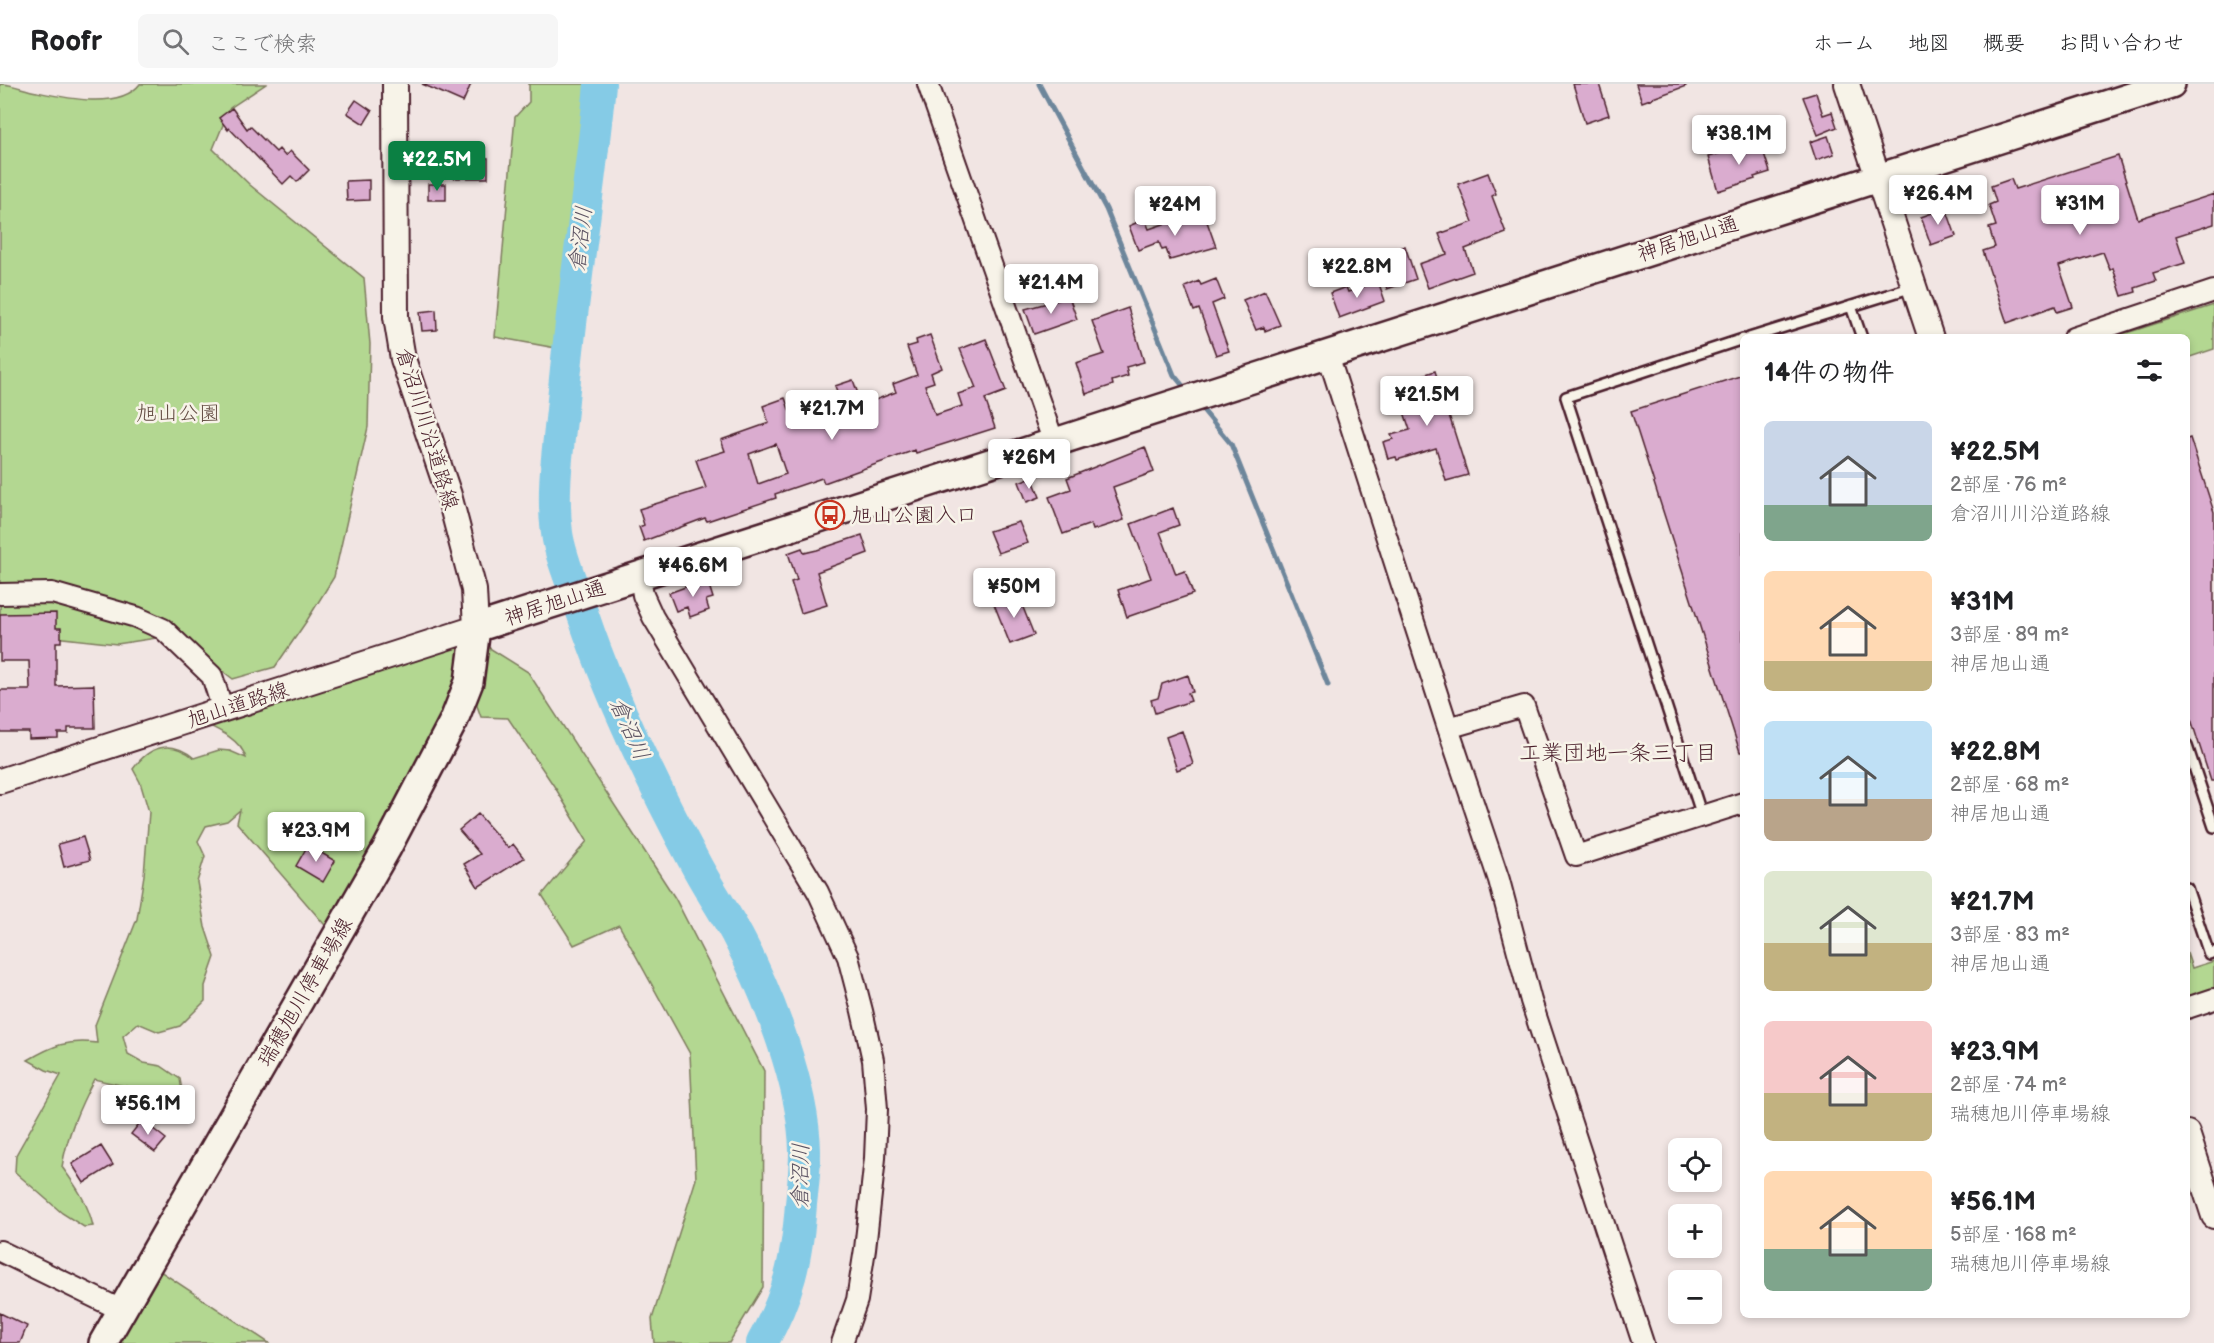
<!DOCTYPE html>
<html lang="ja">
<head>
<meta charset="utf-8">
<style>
	:root { --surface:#fff; --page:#f6f6f6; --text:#202124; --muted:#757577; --line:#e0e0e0; --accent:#0b8043 }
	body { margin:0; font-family:"Balsamiq Sans","Klee One",sans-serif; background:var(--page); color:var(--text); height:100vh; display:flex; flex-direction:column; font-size:22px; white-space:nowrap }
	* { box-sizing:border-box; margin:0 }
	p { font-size:20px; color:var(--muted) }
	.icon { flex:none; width:33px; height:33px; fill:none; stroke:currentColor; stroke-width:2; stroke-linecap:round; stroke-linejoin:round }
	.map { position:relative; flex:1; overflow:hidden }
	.details { position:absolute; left:1740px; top:250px; width:450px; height:984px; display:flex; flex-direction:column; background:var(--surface); border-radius:9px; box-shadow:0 3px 9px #0003 }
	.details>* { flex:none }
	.controls { position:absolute; left:1668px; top:1054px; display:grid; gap:12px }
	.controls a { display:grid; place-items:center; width:54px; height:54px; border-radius:9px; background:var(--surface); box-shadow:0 3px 9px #0003; font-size:30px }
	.price { position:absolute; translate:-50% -51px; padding:0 14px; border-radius:6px; background:#fff; color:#222; font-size:20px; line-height:39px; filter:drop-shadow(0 2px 3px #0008) }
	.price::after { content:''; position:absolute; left:50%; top:36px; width:18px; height:14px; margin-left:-9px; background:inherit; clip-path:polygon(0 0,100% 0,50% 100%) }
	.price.on { background:var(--accent); color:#fff }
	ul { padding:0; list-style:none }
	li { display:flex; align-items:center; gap:18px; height:150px; padding:0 24px }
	li span { display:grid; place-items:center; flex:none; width:168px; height:120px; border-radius:9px; color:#555 }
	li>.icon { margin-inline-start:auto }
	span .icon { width:72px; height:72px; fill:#fffc; stroke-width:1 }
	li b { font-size:26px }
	h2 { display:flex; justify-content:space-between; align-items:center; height:72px; padding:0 24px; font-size:26px }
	header { display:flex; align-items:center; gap:36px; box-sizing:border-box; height:84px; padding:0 30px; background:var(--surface); border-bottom:2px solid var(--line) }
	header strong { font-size:28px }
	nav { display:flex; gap:33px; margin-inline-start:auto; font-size:21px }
	.search { width:420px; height:54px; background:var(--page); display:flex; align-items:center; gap:15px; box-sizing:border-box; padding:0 21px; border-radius:9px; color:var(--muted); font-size:22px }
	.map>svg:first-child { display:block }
</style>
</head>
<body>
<header>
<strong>Roofr</strong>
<div class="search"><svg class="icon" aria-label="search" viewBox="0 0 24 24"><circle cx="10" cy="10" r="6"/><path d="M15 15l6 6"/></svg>ここで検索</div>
<nav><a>ホーム</a><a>地図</a><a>概要</a><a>お問い合わせ</a></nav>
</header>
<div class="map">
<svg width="2214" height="1259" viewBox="0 0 2214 1259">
	<rect width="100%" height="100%" fill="#f1e5e3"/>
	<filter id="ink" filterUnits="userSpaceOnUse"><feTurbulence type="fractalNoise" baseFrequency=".0167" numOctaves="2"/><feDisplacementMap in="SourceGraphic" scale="12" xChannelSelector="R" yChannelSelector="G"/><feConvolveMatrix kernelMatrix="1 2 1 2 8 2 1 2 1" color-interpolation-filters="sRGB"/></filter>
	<g filter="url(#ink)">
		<path fill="#b3d791" stroke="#7e7b5e" stroke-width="1.5" d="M0,0C13,0 24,6 37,8C65,14 120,26 140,0H266L230,24L213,65L250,101L364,194L370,260L368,343L334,493L306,538L275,583L233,595L176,551L117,560L0,547Z
			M529,0H600L595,60L567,266L495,253L515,33L529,18Z
			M2214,221V265L2187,274V254L2114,253Z
			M475,555L528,588L675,814L764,987L763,1203L729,1259H654L652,1235L696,1095L690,970L619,841L574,861L542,811L587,757L556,705L508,634L481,633L469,599L336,854L237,739L240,726L227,737L206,742L198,757L205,772L197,798L205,843L215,873L205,902V917L180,942L159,948L138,939L123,952L128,970L144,979L161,982L180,995L184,1018L171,1028L147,1017L133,1004L94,995C79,1024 67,1051 62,1083C76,1102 88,1119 93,1142L84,1143L62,1129L15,1088L16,1071L61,991L46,986L28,976C52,962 68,955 97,959L95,941L137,835L144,791L149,728L140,698L133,685C149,662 171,655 194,674L219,666L230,667L246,674C240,653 213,644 195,635Z
			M2187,869L2192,884L2214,877V906L2187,915Z
			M148,1179L269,1259H104Z"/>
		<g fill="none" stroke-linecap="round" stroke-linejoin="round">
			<path stroke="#6d869b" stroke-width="5" d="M1039,0L1106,125L1174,291L1188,308
				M1198,320L1231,360L1328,601"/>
			<path stroke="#85cbe6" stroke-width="32" d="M600,0C590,106 572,211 563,316C559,360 551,405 557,449C560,473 575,507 583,531C612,617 652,699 695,779C708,804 725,828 738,853C768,909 804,1003 805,1067C805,1085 803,1103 801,1120C797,1175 789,1211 762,1259"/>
		</g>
		<path fill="#daaccf" stroke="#4a1f2b" stroke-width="1.5" fill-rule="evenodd" d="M422,0H471L463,18Z
			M1573,0H1599L1609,31L1585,39Z
			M1636,0H1686V2L1642,18Z
			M1816,9L1823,31L1832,28L1837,43L1818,51L1803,13Z
			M356,16L372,27L364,40L347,29Z
			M232,24L247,45L250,42L276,68L279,65L285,72L290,67L309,86L297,98L291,92L283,100L229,44L228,46L219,34Z
			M1758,35L1763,54L1747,58L1742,38Z
			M1828,52L1834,70L1816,76L1810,58Z
			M1760,57L1770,88L1754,93L1755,95L1718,107L1708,73Z
			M453,68H475V73L488,74V94H453Z
			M2118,72L2138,135L2214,110V140L2176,152L2185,179L2153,189L2156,197L2135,204L2136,208L2122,212L2113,184L2110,186L2103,168L2059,182L2073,223L2057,228L2055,222L2007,239L1983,167L1995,163L1989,144L1996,142L1989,121L1996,118L1991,102L2011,95L2015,105Z
			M1488,89L1496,110L1492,112L1506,149L1465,165L1473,188L1428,204L1419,180L1447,170L1439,150L1473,138L1458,100Z
			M369,96V116L347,117L346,97Z
			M428,100H446V116H428Z
			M1946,124L1956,152L1931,161L1921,133Z
			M1205,132L1216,163L1170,176L1166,165L1162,166L1159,158L1138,166L1129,142L1145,135L1149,145L1181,134L1183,139Z
			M1405,162L1416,195L1387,205L1376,172Z
			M1216,195L1224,215L1212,220L1229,267L1216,271L1199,225L1194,227L1185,203L1199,197L1201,201Z
			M1378,197L1385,217L1339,234L1330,209L1346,203L1348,208Z
			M1265,207L1280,241L1265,247L1264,243L1256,246L1243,216Z
			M1069,213L1077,235L1034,250L1025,225Z
			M1128,224L1144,278L1126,283L1128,292L1112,297L1113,301L1086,310L1076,279L1104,270L1092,237Z
			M436,226L437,246L422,247L420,228Z
			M930,251L942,284L931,289L934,298L925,301L935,331L962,322L958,310L976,304L960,265L986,255L1006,307L985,315L995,344L916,369L915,366L824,399L822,394L775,410L776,414L707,437L705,434L644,457L639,443L644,441L639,425L706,404L696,376L725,367L721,356L769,339L763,322L785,314L794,339L842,321L835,302L853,296L862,321L896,308L893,300L917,291L907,263L917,260L916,256ZM776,360L786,390L758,400L749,370Z
			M1435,287L1468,391L1446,397L1436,364L1397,376L1396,373L1388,375L1383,358L1393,355L1391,351L1410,346L1398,310L1403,308L1402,304L1413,300L1411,295Z
			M1743,291V668H1740L1631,327Z
			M2190,354L2214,428V697H2211L2187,623V355Z
			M1145,363L1154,388L1113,403L1124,436L1093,446L1091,440L1063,450L1049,413L1071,405L1067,394Z
			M1032,393L1040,413L1027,418L1019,398Z
			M1173,424L1179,441L1160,448L1176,490L1185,487L1193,510L1127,533L1118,506L1151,494L1131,440Z
			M1019,438L1028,459L998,469L989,447Z
			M862,451L868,469L817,488L827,521L801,529L791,498L797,496L788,469L802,464L804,469L817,466Z
			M707,495L713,514L706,516L709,526L690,533L687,523L676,527L669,509Z
			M1018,511L1034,551L1010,560L994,520Z
			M56,529V544H61V558H56V602L94,601L95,644H68V649H58V654L29,655V648H0V606H30L29,577H0V530Z
			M1188,591L1193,608L1188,609L1191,617L1155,629L1151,616L1158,614L1162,600Z
			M1182,647L1193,680L1177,686L1166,653Z
			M478,730L508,764L513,760L524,774L478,803L464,780L480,770L459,746Z
			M83,753L90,776L64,783L58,760Z
			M308,761L335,777L323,798L296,782Z
			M142,1036L166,1055L155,1068L131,1050Z
			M101,1062L113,1081L84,1099L72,1080Z
			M0,1229L27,1242L20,1259H0Z"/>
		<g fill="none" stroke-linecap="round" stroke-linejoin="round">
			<g stroke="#4a1f2b" stroke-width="14">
				<path id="service" d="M1851,222L1862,254
					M1749,254L1913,203
					M2187,662L2214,743
					M1702,732L1566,313L1743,255
					M2187,804L2209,870L2214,868"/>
			</g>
			<g stroke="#4a1f2b" stroke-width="24">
				<path id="minor" d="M928,0L1054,359
					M2073,254L2214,207
					M1328,271L1448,644L1499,796L1531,917L1643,1259
					M640,492L643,511L653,533L818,808L848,873L862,927L873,976L877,1025L875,1074L865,1165L857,1216L842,1259
					M0,510L52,509L136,533L163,545L212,592L223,626
					M1448,644L1524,622L1576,772L1743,719
					M2187,924L2214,915
					M0,1167L121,1226"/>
			</g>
			<g stroke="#4a1f2b" stroke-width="28">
				<path id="tertiary" d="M1847,0L1931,254
					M0,697L476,544L474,506L449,411L403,275L396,233L395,0
					M2187,1049L2214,1132"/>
			</g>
			<g stroke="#4a1f2b" stroke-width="32">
				<path id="secondary" d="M103,1259L387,764L454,636L469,598L476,544L2171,0"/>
			</g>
			<use href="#service" stroke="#f7f3e8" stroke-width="9"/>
			<use href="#minor" stroke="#f7f3e8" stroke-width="20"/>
			<use href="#tertiary" stroke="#f7f3e8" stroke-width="24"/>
			<use href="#secondary" stroke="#f7f3e8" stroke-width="27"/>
		</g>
	</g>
	<defs>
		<g id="bus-ring" transform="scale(1.5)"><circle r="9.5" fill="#f7f3e8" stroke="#c8321e" stroke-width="1.5"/><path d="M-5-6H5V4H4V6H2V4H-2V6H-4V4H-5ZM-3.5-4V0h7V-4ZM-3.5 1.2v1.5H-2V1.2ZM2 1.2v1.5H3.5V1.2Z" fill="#c8321e"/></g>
	</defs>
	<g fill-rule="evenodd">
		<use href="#bus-ring" x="830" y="431"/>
	</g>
	<g text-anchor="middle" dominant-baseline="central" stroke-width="5" stroke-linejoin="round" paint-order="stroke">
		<g font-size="21" fill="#4a1f2b" stroke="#f7f3e8">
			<text transform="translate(1688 155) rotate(-18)">神居旭山通</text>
			<text transform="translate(427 345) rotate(73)">倉沼川川沿道路線</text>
			<text transform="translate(555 519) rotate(-18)">神居旭山通</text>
			<text transform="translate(238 621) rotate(-18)">旭山道路線</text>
			<text transform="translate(305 908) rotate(-60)">瑞穂旭川停車場線</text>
		</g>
		<g font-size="21" fill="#644d44" stroke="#f7f3e8">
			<text x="178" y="329">旭山公園</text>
		</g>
		<g font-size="21" fill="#4a1f2b" stroke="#f7f3e8" text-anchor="start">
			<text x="851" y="431">旭山公園入口</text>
		</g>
		<g font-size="22" font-style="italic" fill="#5c5363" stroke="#f7f3e8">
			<text transform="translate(581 155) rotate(-83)">倉沼川</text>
			<text transform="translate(629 645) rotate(66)">倉沼川</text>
			<text transform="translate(801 1092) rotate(-89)">倉沼川</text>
		</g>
		<g font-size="22" fill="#4a1f2b" stroke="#f7f3e8">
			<text x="1618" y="669">工業団地一条三丁目</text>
		</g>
	</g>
</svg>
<div class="controls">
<a><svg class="icon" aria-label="locate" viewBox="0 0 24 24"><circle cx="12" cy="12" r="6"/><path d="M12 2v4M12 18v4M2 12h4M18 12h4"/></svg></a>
<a>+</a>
<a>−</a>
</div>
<b class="price" style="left:1739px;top:82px">¥38.1M</b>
<b class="price on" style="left:437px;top:108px">¥22.5M</b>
<b class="price" style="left:1938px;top:142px">¥26.4M</b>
<b class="price" style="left:2080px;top:152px">¥31M</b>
<b class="price" style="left:1175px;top:153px">¥24M</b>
<b class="price" style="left:1357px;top:215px">¥22.8M</b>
<b class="price" style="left:1051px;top:231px">¥21.4M</b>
<b class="price" style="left:1427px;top:343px">¥21.5M</b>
<b class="price" style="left:832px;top:357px">¥21.7M</b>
<b class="price" style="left:1029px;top:406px">¥26M</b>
<b class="price" style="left:693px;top:514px">¥46.6M</b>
<b class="price" style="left:1014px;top:535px">¥50M</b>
<b class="price" style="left:316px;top:779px">¥23.9M</b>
<b class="price" style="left:148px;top:1052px">¥56.1M</b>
<section class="details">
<h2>14件の物件<svg class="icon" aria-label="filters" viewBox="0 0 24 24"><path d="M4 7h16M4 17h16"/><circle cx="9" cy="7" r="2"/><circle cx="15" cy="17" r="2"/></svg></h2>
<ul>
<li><span style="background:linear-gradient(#c9d6e8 70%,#7fa58c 0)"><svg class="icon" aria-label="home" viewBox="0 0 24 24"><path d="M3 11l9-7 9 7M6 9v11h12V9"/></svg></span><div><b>¥22.5M</b><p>2部屋 · 76 m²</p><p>倉沼川川沿道路線</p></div></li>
<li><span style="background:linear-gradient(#ffd9b3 75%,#c2b280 0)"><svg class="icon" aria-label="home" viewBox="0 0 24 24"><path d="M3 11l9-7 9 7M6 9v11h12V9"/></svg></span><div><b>¥31M</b><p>3部屋 · 89 m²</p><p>神居旭山通</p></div></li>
<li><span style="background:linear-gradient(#bfe0f5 65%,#b9a48a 0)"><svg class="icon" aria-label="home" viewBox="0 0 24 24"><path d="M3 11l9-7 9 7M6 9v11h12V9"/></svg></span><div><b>¥22.8M</b><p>2部屋 · 68 m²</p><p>神居旭山通</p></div></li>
<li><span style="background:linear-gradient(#dfe7d0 60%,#c2b280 0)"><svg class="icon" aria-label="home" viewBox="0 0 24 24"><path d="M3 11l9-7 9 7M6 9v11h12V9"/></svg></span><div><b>¥21.7M</b><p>3部屋 · 83 m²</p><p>神居旭山通</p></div></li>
<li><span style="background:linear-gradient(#f6c9c9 60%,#c2b280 0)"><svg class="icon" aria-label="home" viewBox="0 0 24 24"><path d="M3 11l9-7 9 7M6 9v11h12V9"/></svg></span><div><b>¥23.9M</b><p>2部屋 · 74 m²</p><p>瑞穂旭川停車場線</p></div></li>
<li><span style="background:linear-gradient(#ffd9b3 65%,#7fa58c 0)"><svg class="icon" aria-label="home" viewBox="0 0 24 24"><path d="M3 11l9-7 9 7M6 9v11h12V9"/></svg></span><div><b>¥56.1M</b><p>5部屋 · 168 m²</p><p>瑞穂旭川停車場線</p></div></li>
</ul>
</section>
</div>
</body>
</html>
